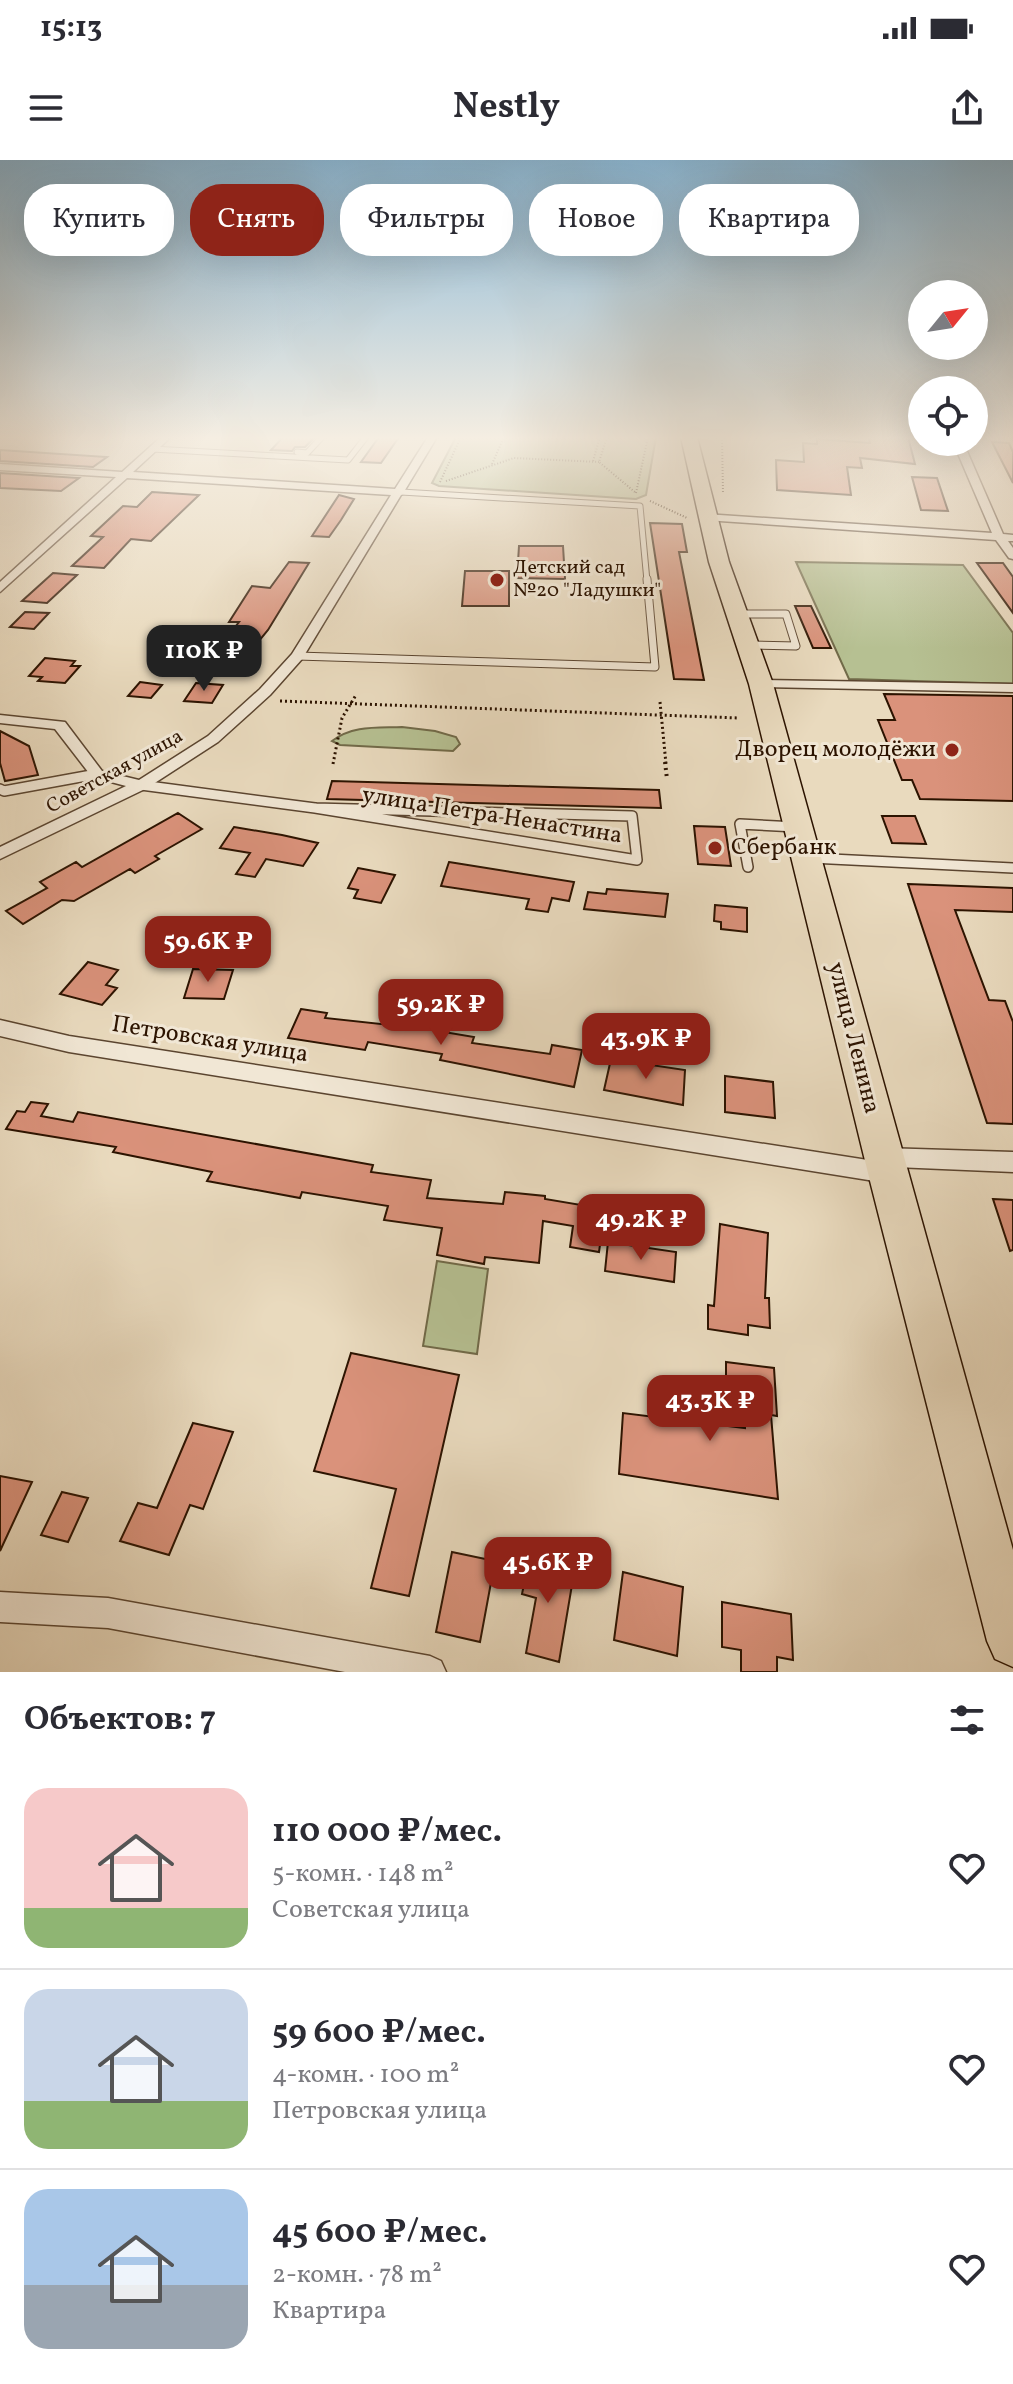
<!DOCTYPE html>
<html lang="ru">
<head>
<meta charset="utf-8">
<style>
	:root { --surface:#fff; --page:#f7f7f7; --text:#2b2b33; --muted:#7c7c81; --line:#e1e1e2; --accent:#8f2418 }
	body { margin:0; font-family:Vollkorn,serif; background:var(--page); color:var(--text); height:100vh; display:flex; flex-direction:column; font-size:30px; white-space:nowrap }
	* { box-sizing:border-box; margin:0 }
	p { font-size:26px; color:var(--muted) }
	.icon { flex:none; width:44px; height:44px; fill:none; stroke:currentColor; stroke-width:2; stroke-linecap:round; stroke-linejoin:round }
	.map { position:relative; height:1512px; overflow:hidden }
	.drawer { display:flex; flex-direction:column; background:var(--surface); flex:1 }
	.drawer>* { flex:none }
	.guide { position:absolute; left:24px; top:24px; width:966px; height:72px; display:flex; gap:16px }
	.needle { width:52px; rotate:60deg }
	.buttons { position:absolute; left:908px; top:120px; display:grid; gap:16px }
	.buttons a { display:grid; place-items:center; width:80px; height:80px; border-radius:50%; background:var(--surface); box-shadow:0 8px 32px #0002; font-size:40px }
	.price { position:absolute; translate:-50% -68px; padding:0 18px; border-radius:16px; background:var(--accent); color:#fff; font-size:26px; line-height:52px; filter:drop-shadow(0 2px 4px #0008) }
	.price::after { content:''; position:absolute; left:50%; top:48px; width:24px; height:18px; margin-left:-12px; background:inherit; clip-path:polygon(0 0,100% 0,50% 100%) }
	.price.current { background:#222; color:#fff }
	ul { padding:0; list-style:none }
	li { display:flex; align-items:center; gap:24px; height:200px; padding:0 24px }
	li+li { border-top:2px solid var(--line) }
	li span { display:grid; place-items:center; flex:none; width:224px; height:160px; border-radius:24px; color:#555 }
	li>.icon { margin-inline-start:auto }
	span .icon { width:96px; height:96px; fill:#fffc; stroke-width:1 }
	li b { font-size:34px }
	h2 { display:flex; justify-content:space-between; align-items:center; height:96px; padding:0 24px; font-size:34px }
	.pill { padding:0 28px; border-radius:32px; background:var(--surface); box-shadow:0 8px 32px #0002; font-size:28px; line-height:72px }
	.pill.current { background:var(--accent); color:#fff }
	.status { display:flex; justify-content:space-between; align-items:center; height:56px; padding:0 40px; background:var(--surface); direction:ltr }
	.status svg { height:22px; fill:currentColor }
	header { display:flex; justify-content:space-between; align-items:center; height:104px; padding:0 24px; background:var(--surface); font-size:36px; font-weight:700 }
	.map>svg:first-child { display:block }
</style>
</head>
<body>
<div class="status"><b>15:13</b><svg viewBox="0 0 49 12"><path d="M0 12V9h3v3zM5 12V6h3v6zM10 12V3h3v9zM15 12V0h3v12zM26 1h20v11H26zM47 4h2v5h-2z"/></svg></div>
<header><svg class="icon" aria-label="menu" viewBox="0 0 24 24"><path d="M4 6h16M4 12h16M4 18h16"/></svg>Nestly<svg class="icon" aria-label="share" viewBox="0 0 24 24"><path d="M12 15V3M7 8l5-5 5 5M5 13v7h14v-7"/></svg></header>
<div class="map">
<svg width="1013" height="1512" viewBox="0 0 1013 1512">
	<rect width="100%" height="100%" fill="#e9dabe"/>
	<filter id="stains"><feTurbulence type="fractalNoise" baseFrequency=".0025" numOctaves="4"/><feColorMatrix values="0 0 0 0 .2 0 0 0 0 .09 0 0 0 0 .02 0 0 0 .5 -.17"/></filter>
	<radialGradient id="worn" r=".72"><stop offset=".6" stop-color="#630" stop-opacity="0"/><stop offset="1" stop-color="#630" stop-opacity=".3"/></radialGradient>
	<path fill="#b6c092" stroke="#716a49" stroke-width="2" d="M456,277H656L646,335L636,339L439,326L432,323Z
		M796,402L963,405L1013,473V524L849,519Z
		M402,567L435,571L456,577L460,584L453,591L340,585L332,581C353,565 377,568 402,567Z
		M437,1101L488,1109L477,1194L423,1186Z"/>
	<path fill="#da927b" stroke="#2c1300" stroke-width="2" d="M283,277H315L305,287H295L292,291L271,290Z
		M379,277H399L381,303L361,302Z
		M869,277H908L915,304L860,298L862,308L847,307L851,335L777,330L776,300L804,302L803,283L817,284V279L870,283Z
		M992,282L1009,283L1013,292V323Z
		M0,290L107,297L93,307L0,301Z
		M0,313L79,318L61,331L0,328Z
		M912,317L937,318L948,351L921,350Z
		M152,332L199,335L151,381L131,379L104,408L72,406L103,377L91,376L123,346L137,347Z
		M339,335L354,339L341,360L329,377L312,376Z
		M650,363L682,364L687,392H679L704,520L674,519Z
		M519,386H563L565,419L517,418Z
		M289,402L309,403L268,470L249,493L217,490L239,462H229L252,426L270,428Z
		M977,403H1003L1013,417V453Z
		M465,411H509V446H462Z
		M53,413L77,415L47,443L22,441Z
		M795,446H811L831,488H813Z
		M25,452L49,453L34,469L10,467Z
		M45,498L75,501L71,506H80L65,523L38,521L42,517L29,516Z
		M140,522L162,525L151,538L128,536Z
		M196,523L223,525L212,543L184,541Z
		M884,534L1013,536V641L920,639L912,620H902L878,560H895Z
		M0,571L29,586L38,615L5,621L0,603Z
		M332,621L659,630L661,648L327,639Z
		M178,653L202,669L155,696L159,699L135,713L130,709L74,741L62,740L23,764L6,751L47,728L40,722L76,702L82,707Z
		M882,656H915L926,684L892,683Z
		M694,666L725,667L731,706L698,704Z
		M234,667L282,675L318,683L303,706L266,699L255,717L236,714L250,693L220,688Z
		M449,702L574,722L569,741L552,738L548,752L526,749L529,739L441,726Z
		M358,708L395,715L381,743L354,738L358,730L348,728Z
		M908,724L1013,728V752L955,750L989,840L1005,841L1013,862V964L987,963Z
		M607,729L668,734L665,757L584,749L588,732L606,734Z
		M715,745L747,748V772L721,769V762L714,761Z
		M88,802L118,810L106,825L117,828L102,845L60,834Z
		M193,809L233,810L224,839L184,838Z
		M301,849L327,853L325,858L399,866L401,862L427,866L426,869L474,877L472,883L550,894L552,885L582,890L574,927L440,900L442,894L368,882L365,890L288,878Z
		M611,899L685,910L683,945L604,930Z
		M725,916L773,922L775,958L725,952Z
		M31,942L48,944L41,956L73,962L78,952L373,1005L371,1012L431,1020L427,1038L503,1044L505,1032L545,1036V1039L605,1049L599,1092L570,1087L573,1066L543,1061L539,1103L485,1097L484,1104L437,1095L442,1068L384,1060L388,1046L302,1032L300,1038L207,1021L212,1012L113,992L116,987L6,969L17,951L25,952Z
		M993,1039L1013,1040V1090L1010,1091Z
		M720,1064L768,1073L765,1138H769L770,1168L748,1165V1175L708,1169V1145L714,1146Z
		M608,1082L676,1092L674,1122L605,1111Z
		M351,1193L459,1215L409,1436L371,1428L396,1329L314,1311Z
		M726,1202L774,1208L777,1256L771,1255L778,1339L619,1314L623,1253L745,1268L743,1232L726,1230Z
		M193,1263L233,1272L203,1349L190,1345L169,1395L120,1381L138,1343L157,1348Z
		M0,1316L32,1322L0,1391Z
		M62,1332L88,1338L68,1382L41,1375Z
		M452,1392L495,1401L480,1482L436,1472Z
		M530,1395L575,1407L559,1502L526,1493L536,1438L522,1434Z
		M623,1412L683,1427L677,1496L614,1480Z
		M722,1442L791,1454L793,1500L777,1497V1512H741V1490L722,1487Z"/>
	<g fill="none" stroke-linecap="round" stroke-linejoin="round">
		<g stroke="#5b4530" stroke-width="7">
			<path id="service-far2" d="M152,289L348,300L366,277
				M297,292L307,293L322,277
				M401,332L640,346L647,421"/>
		</g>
		<g stroke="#5b4530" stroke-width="9">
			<path id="service-far1" d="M738,454H786L796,486L749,485
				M297,496L655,507L647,419"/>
		</g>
		<g stroke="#5b4530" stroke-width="12">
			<path id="service" d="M141,625L315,648
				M0,629L4,631L97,614
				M315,648L632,656L637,700Z
				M811,698L1013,708
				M748,707L740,664L796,667"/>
		</g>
		<g stroke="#5b4530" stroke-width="3">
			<path id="minor" d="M161,277H171L133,312L395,329L428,277H437L405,330L406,332L401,335L302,499L270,535L218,582L147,628L0,699V687L126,626L92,617L55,569L0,563V555L65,562L102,611L139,620L208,576L260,529L292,494L391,335L127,318L0,432V422L116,317L0,310V304L122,312Z
				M953,282H963L1003,374L1013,375V381H1008L1013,388V399L1009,398L996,380L705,360L700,357L705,354L992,373Z
				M761,520L1013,524V532L756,527L754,524Z
				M0,860L69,876L874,1001L872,997L875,990L883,988L1013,992V1012L895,1007L898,1013L895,1020L887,1023L69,892L0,876Z
				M0,1432L108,1438L430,1496L441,1501L446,1512H345L108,1468L0,1462Z"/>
		</g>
		<g stroke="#2c1300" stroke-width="3">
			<path id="primary" d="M681,277H697L729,402L773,524L1013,1390V1507L995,1499L987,1481L868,1013L749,524L709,402Z"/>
		</g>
		<path stroke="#2c1300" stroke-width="2" stroke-dasharray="1 2" stroke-linecap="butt" d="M607,277L599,302L636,333
			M722,277L723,334
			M593,301L600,277
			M492,304L504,277
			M446,321L514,298L599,302
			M440,322L461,277
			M636,333L648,277
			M650,341L687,358"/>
		<path stroke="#2c1300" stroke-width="3" stroke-dasharray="2 3" stroke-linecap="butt" d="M280,541L739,558
			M660,542L666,604
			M333,604L342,558L356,535"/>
		<path stroke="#2c1300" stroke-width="4" stroke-dasharray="2 4" stroke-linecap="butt" d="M665,602L667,619"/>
		<use href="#service-far2" stroke="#f1e7d5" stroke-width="5"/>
		<use href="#service-far1" stroke="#f1e7d5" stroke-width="7"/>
		<use href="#service" stroke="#f1e7d5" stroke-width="9"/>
		<use href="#minor" fill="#f1e7d5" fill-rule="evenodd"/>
		<use href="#primary" fill="#e9dabe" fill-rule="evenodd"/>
	</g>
	<linearGradient id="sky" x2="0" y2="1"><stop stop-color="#88b6d5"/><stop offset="0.57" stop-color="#f5eee2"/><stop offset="1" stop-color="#f5eee2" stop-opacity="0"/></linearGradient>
	<rect width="1013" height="488" fill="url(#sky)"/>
	<g fill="#8f2418" stroke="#f1e7d5" stroke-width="3">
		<circle cx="497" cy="420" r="8"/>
		<circle cx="952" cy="590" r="8"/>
		<circle cx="715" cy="688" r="8"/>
	</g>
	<g text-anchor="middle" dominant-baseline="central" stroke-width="6" stroke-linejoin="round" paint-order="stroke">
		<g font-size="20" fill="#2c1300" stroke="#f1e7d5" text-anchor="start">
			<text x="513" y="408">Детский сад<tspan x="513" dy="23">№20 "Ладушки"</tspan></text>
		</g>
		<g font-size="20" fill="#2c1300" stroke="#f1e7d5">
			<text transform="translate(115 612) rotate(-29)">Советская улица</text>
		</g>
		<g font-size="24" fill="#2c1300" stroke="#f1e7d5" text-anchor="end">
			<text x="936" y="590">Дворец молодёжи</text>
			<text x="731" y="688" text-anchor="start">Сбербанк</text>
		</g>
		<g font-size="24" fill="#2c1300" stroke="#f1e7d5">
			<text transform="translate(492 656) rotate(9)">улица Петра Ненастина</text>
			<text transform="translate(853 878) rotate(76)">улица Ленина</text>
			<text transform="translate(210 880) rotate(9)">Петровская улица</text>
		</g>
	</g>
	<rect width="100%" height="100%" filter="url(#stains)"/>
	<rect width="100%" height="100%" fill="url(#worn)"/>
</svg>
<div class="buttons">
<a><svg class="needle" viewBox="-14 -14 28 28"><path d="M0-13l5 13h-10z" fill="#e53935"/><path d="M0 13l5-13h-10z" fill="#7c7c81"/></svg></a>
<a><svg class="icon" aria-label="locate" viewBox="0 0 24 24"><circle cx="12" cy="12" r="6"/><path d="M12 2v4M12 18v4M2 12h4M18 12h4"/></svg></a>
</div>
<b class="price current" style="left:204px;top:533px">110K ₽</b>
<b class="price" style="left:208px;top:824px">59.6K ₽</b>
<b class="price" style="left:441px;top:887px">59.2K ₽</b>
<b class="price" style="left:646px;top:921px">43.9K ₽</b>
<b class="price" style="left:641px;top:1102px">49.2K ₽</b>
<b class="price" style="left:710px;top:1283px">43.3K ₽</b>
<b class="price" style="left:548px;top:1445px">45.6K ₽</b>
<div class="guide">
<a class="pill">Купить</a>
<a class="pill current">Снять</a>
<a class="pill">Фильтры</a>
<a class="pill">Новое</a>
<a class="pill">Квартира</a>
</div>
</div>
<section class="drawer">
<h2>Объектов: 7<svg class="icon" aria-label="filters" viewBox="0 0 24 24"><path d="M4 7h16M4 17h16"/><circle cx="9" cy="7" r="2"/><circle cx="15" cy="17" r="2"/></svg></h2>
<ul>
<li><span style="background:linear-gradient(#f6c9c9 75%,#8fb573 0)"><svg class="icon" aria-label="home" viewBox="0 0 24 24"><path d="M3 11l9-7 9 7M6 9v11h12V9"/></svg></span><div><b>110 000 ₽/мес.</b><p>5-комн. · 148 m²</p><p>Советская улица</p></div><svg class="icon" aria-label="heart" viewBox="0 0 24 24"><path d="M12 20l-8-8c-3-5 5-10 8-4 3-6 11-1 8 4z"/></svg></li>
<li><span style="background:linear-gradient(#c9d6e8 70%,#8fb573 0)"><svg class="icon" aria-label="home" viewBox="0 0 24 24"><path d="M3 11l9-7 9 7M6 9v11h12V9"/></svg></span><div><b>59 600 ₽/мес.</b><p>4-комн. · 100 m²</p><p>Петровская улица</p></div><svg class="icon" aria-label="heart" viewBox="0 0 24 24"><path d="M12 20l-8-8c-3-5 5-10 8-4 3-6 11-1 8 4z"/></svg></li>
<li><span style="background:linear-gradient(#a9c7e8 60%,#9aa5b1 0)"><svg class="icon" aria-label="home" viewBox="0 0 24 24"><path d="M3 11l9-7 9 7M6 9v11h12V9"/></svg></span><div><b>45 600 ₽/мес.</b><p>2-комн. · 78 m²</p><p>Квартира</p></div><svg class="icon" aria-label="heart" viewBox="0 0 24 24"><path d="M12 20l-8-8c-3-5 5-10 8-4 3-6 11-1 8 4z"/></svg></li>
</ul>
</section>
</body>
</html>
